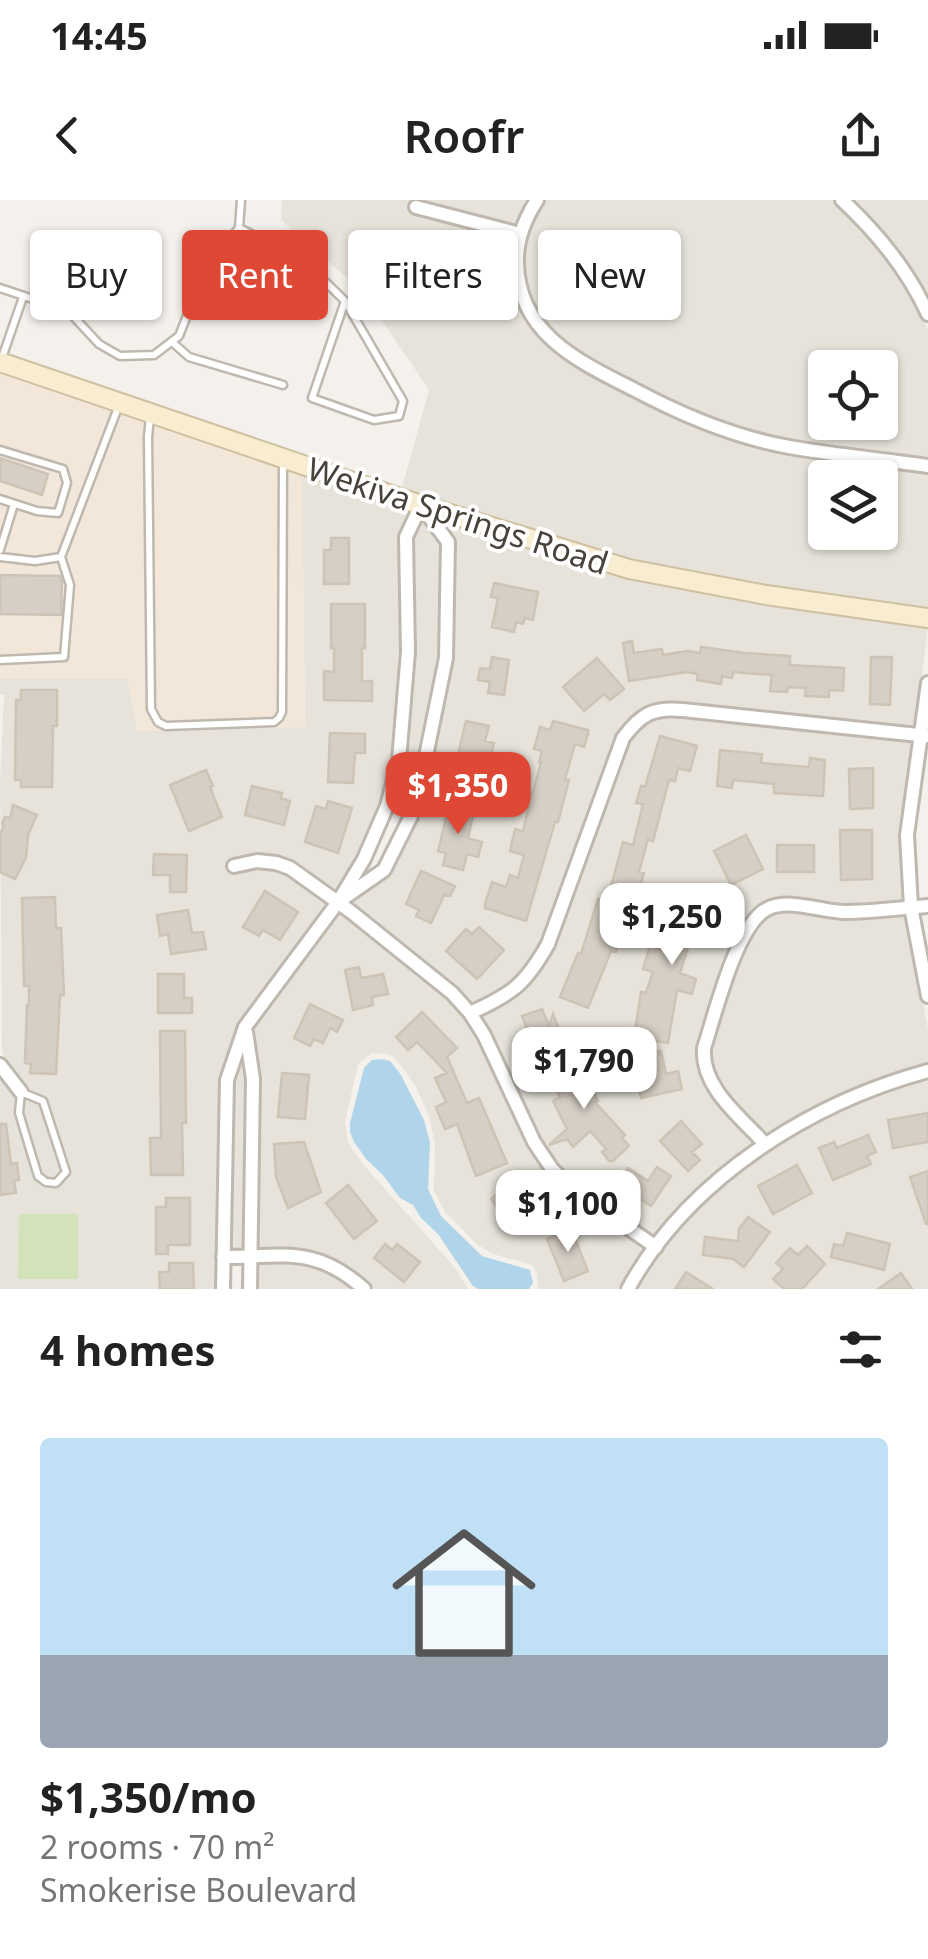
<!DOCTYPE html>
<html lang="en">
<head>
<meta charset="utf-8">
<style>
	:root { --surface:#fff; --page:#f6f6f6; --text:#222; --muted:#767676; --accent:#e04836 }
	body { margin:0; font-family:"Noto Sans",sans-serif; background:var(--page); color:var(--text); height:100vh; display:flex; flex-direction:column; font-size:38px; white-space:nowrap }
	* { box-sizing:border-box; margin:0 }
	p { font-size:32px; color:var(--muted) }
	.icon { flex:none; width:55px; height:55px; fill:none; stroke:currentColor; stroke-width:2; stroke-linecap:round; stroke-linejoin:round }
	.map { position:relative; height:1089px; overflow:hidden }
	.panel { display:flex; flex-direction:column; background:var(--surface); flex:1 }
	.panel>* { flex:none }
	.banner { position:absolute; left:30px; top:30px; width:870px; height:90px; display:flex; gap:20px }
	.controls { position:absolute; left:808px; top:150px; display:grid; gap:20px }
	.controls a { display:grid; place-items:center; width:90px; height:90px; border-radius:10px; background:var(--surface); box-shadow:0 2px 8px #0004; font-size:50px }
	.price { position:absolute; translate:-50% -85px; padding:0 22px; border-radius:20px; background:#fff; color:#222; font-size:32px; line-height:65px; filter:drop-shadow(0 2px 5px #0008) }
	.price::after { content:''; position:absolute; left:50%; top:60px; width:30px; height:22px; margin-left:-15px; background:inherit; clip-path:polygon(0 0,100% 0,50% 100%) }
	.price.selected { background:var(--accent); color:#fff }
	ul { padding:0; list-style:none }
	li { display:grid; align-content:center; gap:20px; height:530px; padding:0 40px }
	li span { display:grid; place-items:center; height:310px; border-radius:10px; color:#555 }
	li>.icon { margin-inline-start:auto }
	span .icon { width:180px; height:180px; fill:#fffc; stroke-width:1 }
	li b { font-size:42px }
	h2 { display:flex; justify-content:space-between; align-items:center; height:120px; padding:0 40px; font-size:42px }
	.chip { padding:0 35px; border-radius:10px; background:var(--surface); box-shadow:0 2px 8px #0004; font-size:35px; line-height:90px }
	.chip.selected { background:var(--accent); color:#fff }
	.status { display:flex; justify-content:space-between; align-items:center; height:70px; padding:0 50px; background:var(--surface); direction:ltr }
	.status svg { height:28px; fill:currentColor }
	header { display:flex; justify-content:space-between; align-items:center; height:130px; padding:0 40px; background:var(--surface); font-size:45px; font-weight:600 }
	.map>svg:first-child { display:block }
</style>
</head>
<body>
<div class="status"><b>14:45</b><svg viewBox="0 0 49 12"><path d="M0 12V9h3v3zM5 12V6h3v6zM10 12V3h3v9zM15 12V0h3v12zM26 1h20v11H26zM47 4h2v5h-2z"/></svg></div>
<header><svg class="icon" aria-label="back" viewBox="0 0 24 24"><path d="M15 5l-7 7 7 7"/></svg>Roofr<svg class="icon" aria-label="share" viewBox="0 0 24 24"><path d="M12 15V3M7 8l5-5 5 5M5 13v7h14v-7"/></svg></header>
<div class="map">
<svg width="928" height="1089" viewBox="0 0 928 1089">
	<rect width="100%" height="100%" fill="#f4f1ec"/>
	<path fill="#e7e3da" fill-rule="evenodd" d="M282,0H411L409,12L513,39L511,53L512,82L520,109L536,133L552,149L582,170L667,214L718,235L781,252L928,273V411L767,388L631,362L401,291L429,190L363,92L281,20ZM825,278H880V332H825Z
		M418,0H529L517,26Z
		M545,0H832L867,33L899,74L928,130V259L783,238L721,221L671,202L588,158L559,137L544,123L530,102L523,79V54L526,36ZM825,168H880V222H825Z
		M851,0H928V100L909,65L876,23Z
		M302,273L412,310L399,337L402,452L392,559L381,604L358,656L336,693L293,662L278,656L256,654L227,661L229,675L257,668L275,670L287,674L328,704L244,819L239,821L238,829L221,873L217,1089H0V876L21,902L29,892L5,861L2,850L0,582L4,495H0V479H128L137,530L305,527Z
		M422,317L442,345L439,457L415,575L402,572L414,453L412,338Z
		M438,318L628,376L928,425L916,528L666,501L646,507L632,516L618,533L542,741L530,764L516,780L501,791L472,805L456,787L349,702L390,673L416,619L430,567L454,342Z
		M667,515L914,542L905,701L843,705L781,698L764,703L752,712L742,724L727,757L698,845V862L702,879L712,895L756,943L695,992L655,1038L575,982L556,964L540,938L489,831L480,816L507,804L523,791L539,773L553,748L628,542L639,527L650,520Z
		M339,712L449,798L465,817L479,838L529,945L548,975L568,994L647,1049L620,1089H538L537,1074L533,1065L493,1054L478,1045L445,1012L434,991L435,944L429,916L415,885L405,871L393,856L386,854L372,853L358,864L345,922L348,943L363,964L457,1070L468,1089H374L346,1065L326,1055L304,1049L256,1050L260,884L252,829Z
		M781,712L843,719L906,715L928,829V864L892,873L842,893L815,906L766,935L721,886L713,872L710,849L739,763L751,733L769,716Z
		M243,853L247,879L244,1050H229L233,881Z
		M928,878V1089H635L661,1052L702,1003L769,950L797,931L847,906L896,887Z
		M302,1063L341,1077L354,1089H257L256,1064Z"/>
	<path fill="#f3e7da" d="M0,169L302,273L305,527L137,531L128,479H0Z"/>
	<path fill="#d2e3ba" d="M19,1014H78V1079H18Z"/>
	<path fill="#b0d4e9" d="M382,859L390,861L401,875L424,920L430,943L428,989L441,1016L482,1056L530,1070L533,1083L529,1089H478L473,1086L438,1034L421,1018L413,1005L400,998L383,975L367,960L354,942L350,932V923L364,868L372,860Z"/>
	<path fill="#d7cfc5" stroke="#cec4b6" stroke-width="2.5" d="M0,258L48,274L42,295L0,281Z
		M331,338H349V384H324V350H331Z
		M0,375L60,376L62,382L61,415L0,414Z
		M494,383L538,392L533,420L525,418L523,424L516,422L514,432L492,427L498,398L491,397Z
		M331,404H365V448H362V481H372V501L324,500V471L334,472V448H331Z
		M632,441L634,453L662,449L663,455L687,451L700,453L701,447L745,453L790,456V465L844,468L843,491L829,490V497L805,496L806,488L788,487L787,492L770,491L772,475L733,472L732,478L722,476L721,484L697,480L698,474L687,472L629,481L623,443Z
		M492,457L509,460L504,495L488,493L490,482L478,480L480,468L490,469Z
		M871,457H892L890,505L870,504Z
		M597,458L624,489L610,500L604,494L584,511L563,487Z
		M21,490H57V526H53L52,587H21V580H15L16,500H21Z
		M466,521L489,526L485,541L494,543L489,563L493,564L488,588L452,580Z
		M553,521L588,530V534L584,547L575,544L565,579L569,580L558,622H555L526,721L485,708V704L492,682L506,687L510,675L518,678L524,655L510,651L515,629L523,631L529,606L521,604L524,591L533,593L541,562H539L542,551L534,549L540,527L550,530Z
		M330,533L365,534V553H355L353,583L328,582Z
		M660,536L697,546L690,571L678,568L675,581L669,580L653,641L648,639L639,672L644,673L639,689L631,686L625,707L638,711L634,725L625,722L616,752L611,751L588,808L560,797L578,753L581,754L598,699L607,701L623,642L633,645L643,604L636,603L641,586L645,587Z
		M720,550L762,554L761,563L809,567L810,558L825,560L823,596L774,593V584L733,580L732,588L717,586Z
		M873,568V608L850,609L849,569Z
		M206,570L213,586L210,587L222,617L189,631L170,585Z
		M252,586L282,593L281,598L290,601L284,625L245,615Z
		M328,601L352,608L338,653L305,642L316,606L326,609Z
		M450,602L475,608L468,638L482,642L478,657L467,654L463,670L443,665L446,653L438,651Z
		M13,605L37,615L28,635L26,658L15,679L0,672V634L4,626L2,624L5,617L10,618Z
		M840,630H872V679L841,680Z
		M746,635L763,669L731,685L714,651Z
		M777,645H814V672H777Z
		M154,654L187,655L186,692H170V675H153Z
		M421,671L455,686L450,696L442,694L444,695L431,723L416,716L419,710L406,704Z
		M265,691L298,712L280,740L263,730L259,736L243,727Z
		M689,694L718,702L707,739L692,735L680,773L696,779L692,794L677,790L668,843L634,837L641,792L646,793L653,772L643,769L650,746L667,752L674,730L668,728L676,699L687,702Z
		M55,697L56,728H61L64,795H60L56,874L30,873L31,864L25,863L27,805H29V786H24L22,698Z
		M188,710L192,733L203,732L206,749L171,754L168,734L160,736L157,715Z
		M479,727L504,750L477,779L446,751L466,729L472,734Z
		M359,767L361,778L383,774L388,794L372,797L373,805L353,810L345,770Z
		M158,774H184V798H192V813H158Z
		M310,804L343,820L337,832L330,828L323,843L314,839L310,846L294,838Z
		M542,809L549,826L553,814L566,847L538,858L522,816Z
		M422,812L457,848L447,857L467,903L479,898L507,963L476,976L457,924L445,929L436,907L446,902L435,878L447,873L417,842L408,850L396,837Z
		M160,831H185L186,923H182L183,975H151L150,938H161Z
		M661,851L666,874L678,871L682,889L641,898L632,858Z
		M578,860L598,901L595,902L625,935L622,938L629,946L613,961H609L602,952L606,949L590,931L573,947L567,939L549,945L567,929L553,901L560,897L548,874Z
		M282,873L309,875L305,919L278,917Z
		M928,913V942L893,948L888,920Z
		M681,921L702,944L692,952L700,960L688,971L660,941Z
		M0,924H6L11,964L17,963L19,980L14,981L16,993L0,995Z
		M868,935L876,952L867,956L871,964L833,980L819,948L834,942L837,948Z
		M304,942L321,992L288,1008L276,977L274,944Z
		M797,965L812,993L773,1014L758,986Z
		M657,967L671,976L651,1006L618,984L628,968L648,981Z
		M928,971V1024H926L910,977Z
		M515,980L539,1011L515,1030L491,999Z
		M348,985L377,1021L354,1039L326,1003Z
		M166,998H190V1045H168V1054H156V1007H166Z
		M748,1017L770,1032L744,1067L733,1059L703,1055L705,1037L738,1041L739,1029Z
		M571,1029L588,1071L564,1081L547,1039Z
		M847,1033L890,1044L884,1070L831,1057L834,1044L843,1046Z
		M385,1044L392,1050L397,1044L420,1062L404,1082L374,1058Z
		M807,1046L825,1064L802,1089H784L773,1079L783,1069L776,1063L790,1048L798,1055Z
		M169,1063H193L194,1089H160L159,1072H169Z
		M686,1072L713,1089H675Z
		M901,1073L912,1089H878Z"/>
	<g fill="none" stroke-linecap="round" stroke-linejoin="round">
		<g stroke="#bfb8af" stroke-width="11">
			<path id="service" d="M241,0L239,28L301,58L345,101L403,201L399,216L374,220L312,198L345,101
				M0,88L45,103L73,116L99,144L120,156L154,155L179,136L201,80L214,57L239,28
				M172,142L189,157L283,185
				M2,158L23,97
				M150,216L148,237L151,509L158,522L166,526L274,522L279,518L282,512L283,263
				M0,250L63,269L67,283L58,313L37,311L0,299
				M0,350L14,304
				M0,357L35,361L61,357L119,205
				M0,460L64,457L70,385L61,357
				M21,892L43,901L66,972L56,983L46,982L38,976L19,913Z"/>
		</g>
		<g stroke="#bfb8af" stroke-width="18">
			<path id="minor" d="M537,0C524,20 516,41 517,64C519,135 580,162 635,190C682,215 732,236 784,246C832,255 880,259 928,266
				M842,0C878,34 907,69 928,114
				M416,7L520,34
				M928,483L907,635L911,707L928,796
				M234,666L257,661L276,663L290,668L350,711L452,793L470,813L484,835L534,942L552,969L571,988L656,1047
				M470,813C512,794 525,785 548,744L623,538C641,514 653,507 683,510L928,536
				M246,832L253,879L250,1089
				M0,865L21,892
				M765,944C741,917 701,888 704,848C715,815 736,725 767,709C789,698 819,711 843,712C871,712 900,708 928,706
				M223,1057C284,1057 315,1045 364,1089
				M223,1089L227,880L245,827L338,702L364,659L387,606L399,560L408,452L406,337L421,305L448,342L446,458L424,566L411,616L384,670L338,702
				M628,1089C688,979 810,903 928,871"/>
		</g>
		<g stroke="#cec0a1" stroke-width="22">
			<path id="secondary" d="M0,162L421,305L629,369L766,395L928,418"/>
		</g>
		<use href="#service" stroke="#fff" stroke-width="6"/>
		<use href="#minor" stroke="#fff" stroke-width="12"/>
		<use href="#secondary" stroke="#f9edd1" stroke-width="18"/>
	</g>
	<g text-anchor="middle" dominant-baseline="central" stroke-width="8" stroke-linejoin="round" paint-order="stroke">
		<g font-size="32" fill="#48423a" stroke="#fff">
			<text transform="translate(458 315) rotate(18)">Wekiva Springs Road</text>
		</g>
	</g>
</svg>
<div class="controls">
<a><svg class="icon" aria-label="locate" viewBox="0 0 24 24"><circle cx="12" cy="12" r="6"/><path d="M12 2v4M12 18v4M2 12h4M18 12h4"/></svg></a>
<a><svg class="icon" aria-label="layers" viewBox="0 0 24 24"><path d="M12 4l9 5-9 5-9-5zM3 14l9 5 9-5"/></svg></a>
</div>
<b class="price selected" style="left:458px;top:637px">$1,350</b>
<b class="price" style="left:672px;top:768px">$1,250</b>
<b class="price" style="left:584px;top:912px">$1,790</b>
<b class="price" style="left:568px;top:1055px">$1,100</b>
<div class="banner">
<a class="chip">Buy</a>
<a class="chip selected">Rent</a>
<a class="chip">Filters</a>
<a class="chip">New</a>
</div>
</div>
<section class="panel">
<h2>4 homes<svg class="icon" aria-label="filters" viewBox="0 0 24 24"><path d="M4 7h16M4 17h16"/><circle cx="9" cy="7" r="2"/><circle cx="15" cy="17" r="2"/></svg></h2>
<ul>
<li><span style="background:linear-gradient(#bfe0f5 70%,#9aa5b1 0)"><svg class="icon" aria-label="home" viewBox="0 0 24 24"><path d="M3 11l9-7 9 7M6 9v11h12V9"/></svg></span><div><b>$1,350/mo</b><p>2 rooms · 70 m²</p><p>Smokerise Boulevard</p></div></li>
</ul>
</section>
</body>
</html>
